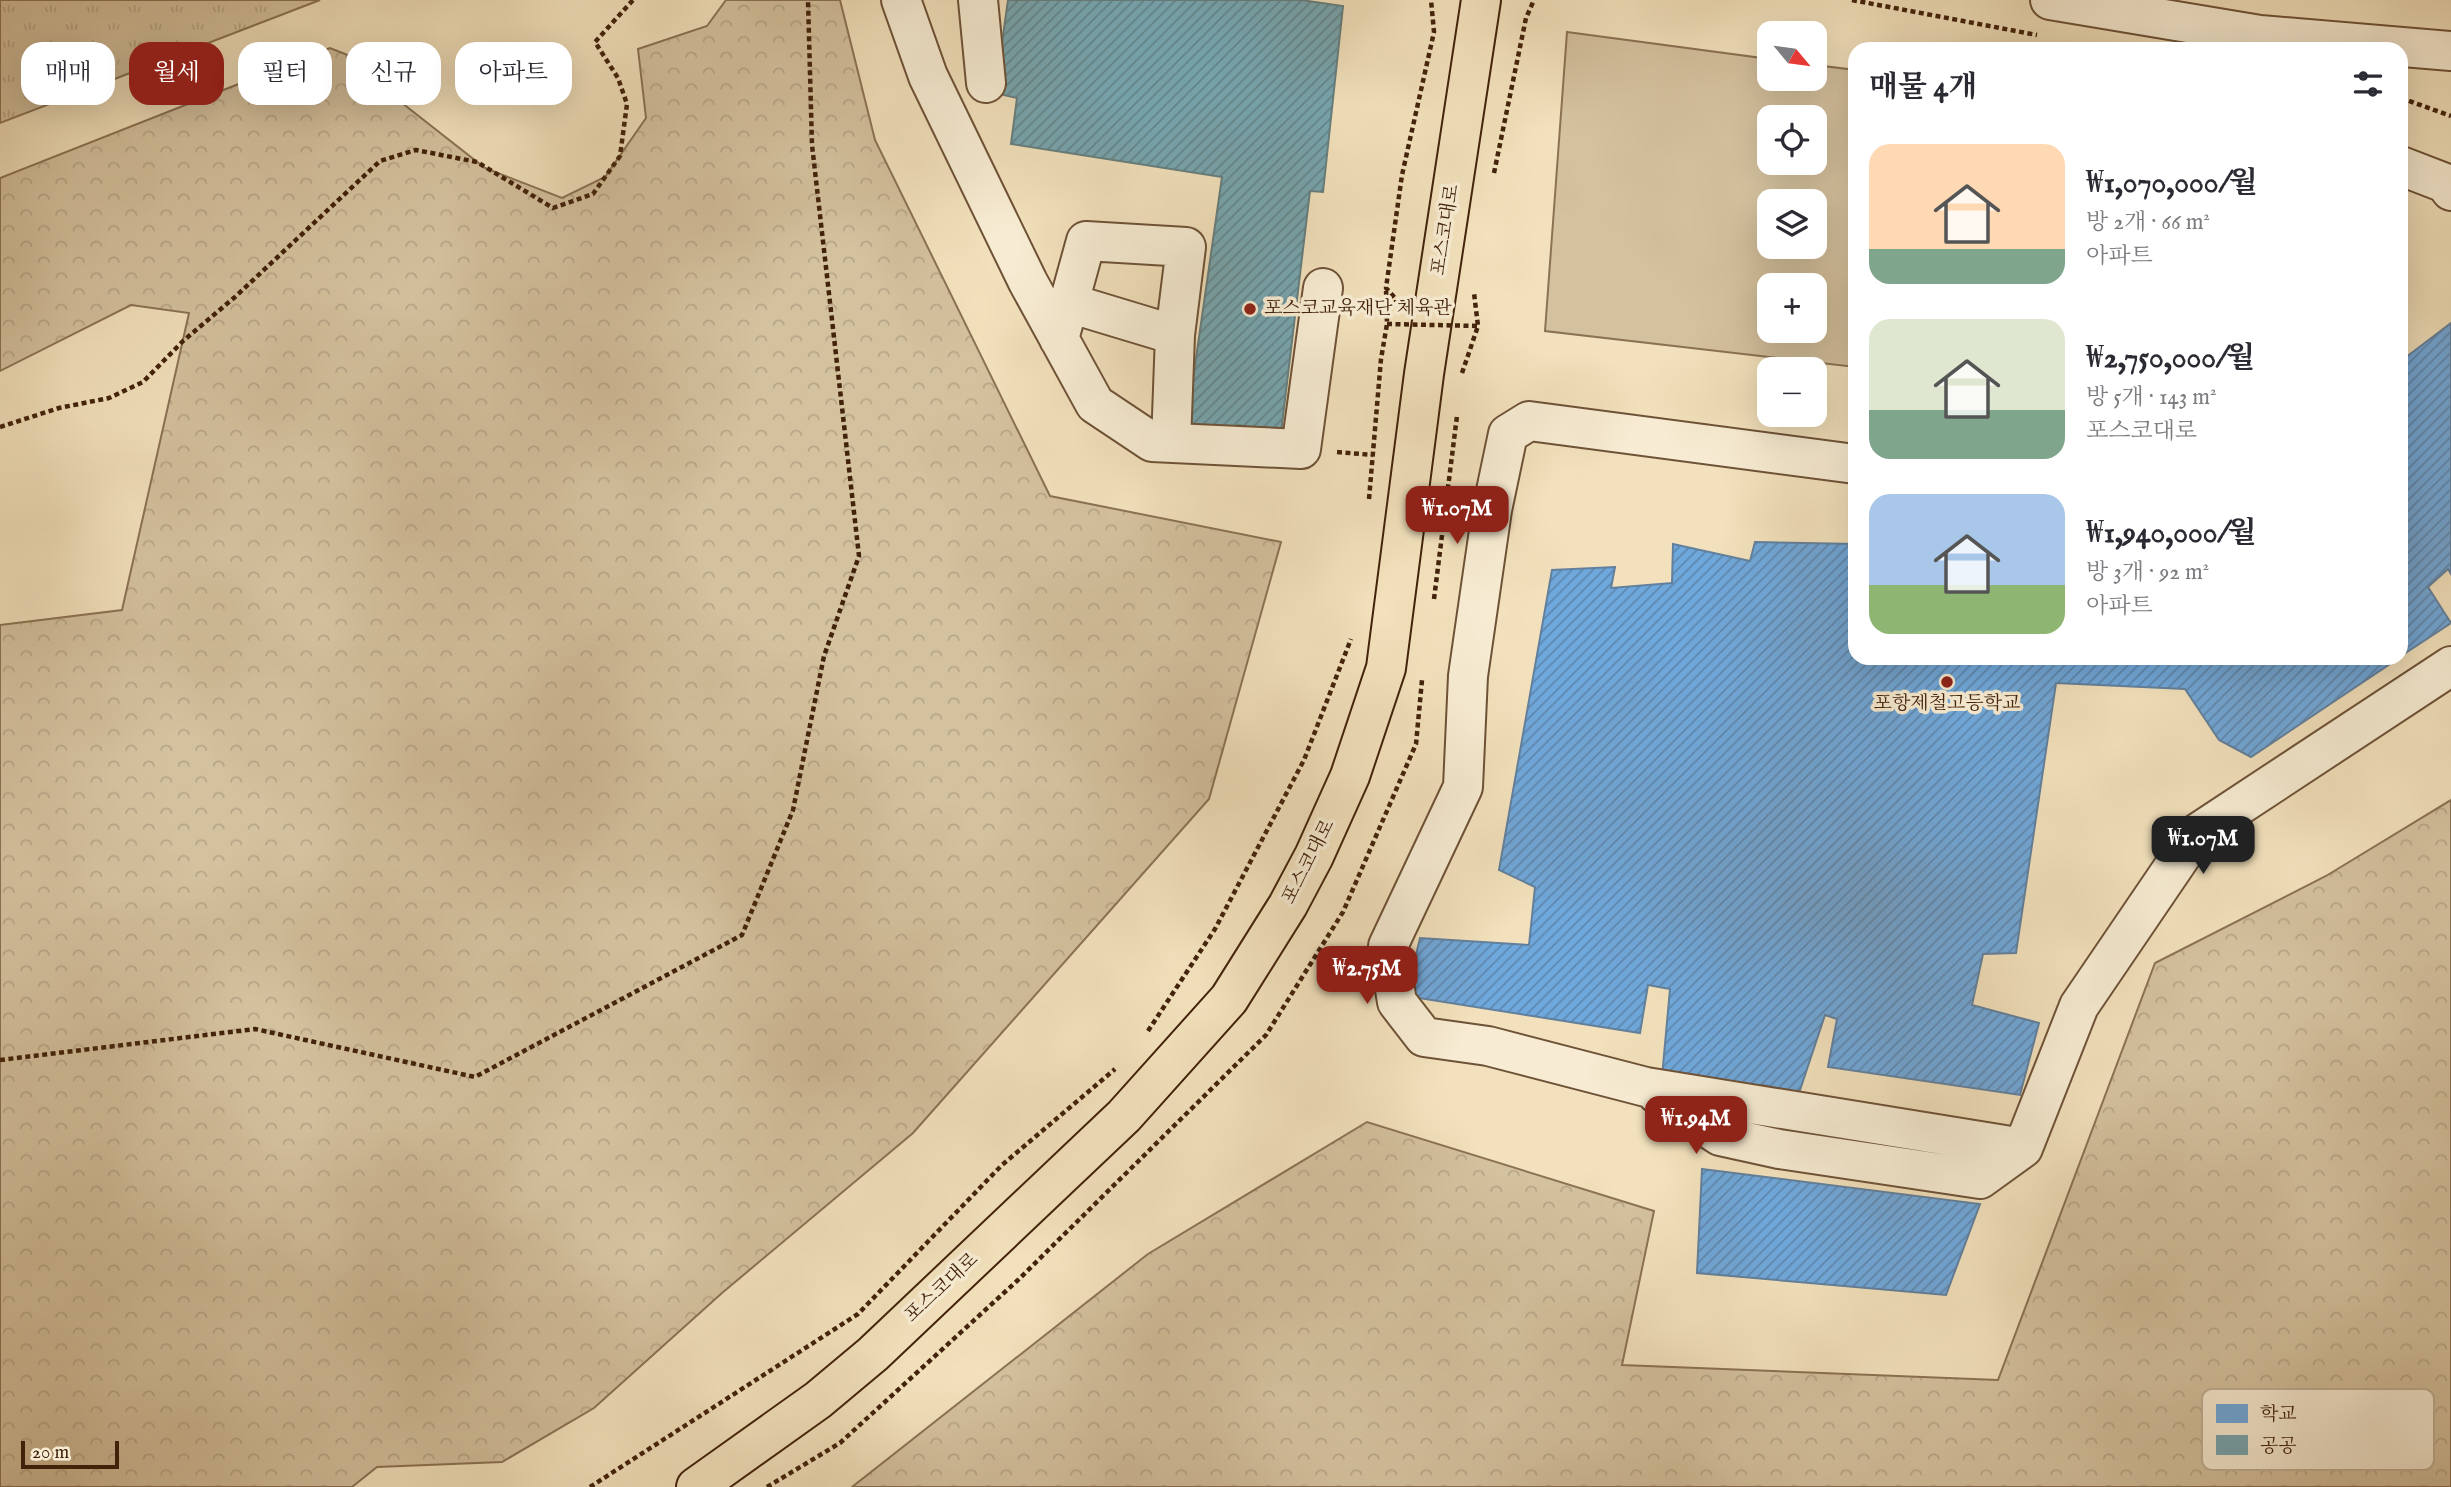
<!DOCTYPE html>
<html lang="ko">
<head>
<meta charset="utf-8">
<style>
	:root { --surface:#fff; --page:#f7f7f7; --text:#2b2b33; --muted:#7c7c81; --accent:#8f2418 }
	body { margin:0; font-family:"IM FELL English","Noto Serif KR",serif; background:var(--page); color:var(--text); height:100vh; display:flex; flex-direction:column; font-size:26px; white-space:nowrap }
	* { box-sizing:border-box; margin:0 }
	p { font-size:23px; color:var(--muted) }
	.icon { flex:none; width:38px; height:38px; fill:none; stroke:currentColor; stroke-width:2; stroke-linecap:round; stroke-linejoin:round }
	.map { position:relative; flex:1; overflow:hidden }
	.side { position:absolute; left:1848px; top:42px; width:560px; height:623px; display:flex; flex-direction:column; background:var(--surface); border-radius:21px; box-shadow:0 7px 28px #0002 }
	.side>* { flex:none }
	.hud { position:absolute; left:21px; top:42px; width:665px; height:63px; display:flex; gap:14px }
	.needle { width:46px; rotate:119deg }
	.tools { position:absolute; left:1757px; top:21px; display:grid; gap:14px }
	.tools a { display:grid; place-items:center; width:70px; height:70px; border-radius:14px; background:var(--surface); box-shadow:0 7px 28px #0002; font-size:35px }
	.scale { position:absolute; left:21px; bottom:18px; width:98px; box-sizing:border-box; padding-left:7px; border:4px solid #42220b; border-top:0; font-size:19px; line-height:24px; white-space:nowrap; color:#42220b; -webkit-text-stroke:5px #f7ecd3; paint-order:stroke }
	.price { position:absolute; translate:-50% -60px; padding:0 16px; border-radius:14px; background:var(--accent); color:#fff; font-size:23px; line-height:46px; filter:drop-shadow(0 2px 4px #0008) }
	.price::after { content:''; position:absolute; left:50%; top:42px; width:21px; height:16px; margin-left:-10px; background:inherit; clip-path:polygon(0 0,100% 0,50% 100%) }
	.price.active { background:#222; color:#fff }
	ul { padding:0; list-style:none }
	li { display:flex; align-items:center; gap:21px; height:175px; padding:0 21px }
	li span { display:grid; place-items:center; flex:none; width:196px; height:140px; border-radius:21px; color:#555 }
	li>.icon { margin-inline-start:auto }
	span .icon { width:84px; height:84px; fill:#fffc; stroke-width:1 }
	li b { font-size:30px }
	h2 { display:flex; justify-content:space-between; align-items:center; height:84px; padding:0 21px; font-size:30px }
	.chip { padding:0 24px; border-radius:21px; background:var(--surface); box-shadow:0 7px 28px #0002; font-size:24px; line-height:63px }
	.chip.active { background:var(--accent); color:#fff }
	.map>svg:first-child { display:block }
</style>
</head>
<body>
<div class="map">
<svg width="2451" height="1487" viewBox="0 0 2451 1487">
	<defs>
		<pattern id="grass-tufts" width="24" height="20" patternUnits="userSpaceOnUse" patternTransform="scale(1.75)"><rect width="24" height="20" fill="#d4c19e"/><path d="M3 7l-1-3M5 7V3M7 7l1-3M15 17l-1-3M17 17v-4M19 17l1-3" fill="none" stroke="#b7a687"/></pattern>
		<pattern id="forest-crowns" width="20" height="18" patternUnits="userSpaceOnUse" patternTransform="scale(1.75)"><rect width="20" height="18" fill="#d4c19e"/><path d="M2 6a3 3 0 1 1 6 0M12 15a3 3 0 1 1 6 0" fill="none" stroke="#b7a687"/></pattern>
		<pattern id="schools-hatch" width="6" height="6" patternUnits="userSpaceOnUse" patternTransform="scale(1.75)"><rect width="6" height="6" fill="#6fa8dc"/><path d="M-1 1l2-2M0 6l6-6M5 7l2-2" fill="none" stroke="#5d88b1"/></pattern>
		<pattern id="public-hatch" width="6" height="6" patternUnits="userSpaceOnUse" patternTransform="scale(1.75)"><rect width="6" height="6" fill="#76a5af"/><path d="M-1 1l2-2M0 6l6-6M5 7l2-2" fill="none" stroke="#62868d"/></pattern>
	</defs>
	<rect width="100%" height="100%" fill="#f2e1bc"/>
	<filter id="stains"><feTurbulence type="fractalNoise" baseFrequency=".00286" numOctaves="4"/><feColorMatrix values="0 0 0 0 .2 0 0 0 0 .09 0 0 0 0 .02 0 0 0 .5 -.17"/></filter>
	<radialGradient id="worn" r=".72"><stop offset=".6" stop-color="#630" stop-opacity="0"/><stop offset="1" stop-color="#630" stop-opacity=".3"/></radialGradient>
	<path fill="url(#grass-tufts)" stroke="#8b7254" stroke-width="2" d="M0,0H320L0,123Z"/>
	<path fill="url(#forest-crowns)" stroke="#8b7254" stroke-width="2" d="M726,0H840L875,140L1050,496L1281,542L1209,799L913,1133L722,1293L594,1408L502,1462L377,1467L352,1487H0V625L122,610L189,313L131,305L0,371V178L330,48L422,84L402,103L485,168L562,198L605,177L646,118L638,49L707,26Z
		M2451,800V1487H852L1148,1254L1367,1122L1654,1211L1622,1365L1998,1380L2155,963L2326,876Z"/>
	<path fill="#d4c19e" stroke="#8b7254" stroke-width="2" fill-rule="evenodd" d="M1567,32L1769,59V79H1815V65L1855,70V367L1545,331ZM1769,117H1815V163H1769ZM1769,201H1815V247H1769ZM1769,285H1815V331H1769Z"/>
	<path fill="url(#schools-hatch)" stroke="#62809d" stroke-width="2" d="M2451,323V574L2448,569L2428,587L2451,623L2401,656V361Z
		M1755,542L1855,544V658H2399L2251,757L2219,740L2185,689L2056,683L2016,953L1983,954L1972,1005L2039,1023L2020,1095L1828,1067L1837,1019L1825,1015L1799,1093L1763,1085L1758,1093L1662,1077L1670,989L1648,985L1640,1033L1406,996L1420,938L1529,945L1535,887L1499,870L1552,570L1615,567L1611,588L1672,583L1673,544L1750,561Z
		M1702,1169L1980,1204L1946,1295L1697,1273Z"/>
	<path fill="url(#public-hatch)" stroke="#667e7e" stroke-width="2" d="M1008,0H1301L1343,6L1323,192L1310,191L1281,433L1238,425L1235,437L1186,428L1222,177L1011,144L1017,98L995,93Z"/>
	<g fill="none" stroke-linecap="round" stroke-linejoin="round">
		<g stroke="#6e5237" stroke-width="42">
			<path id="minor" d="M901,0L928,76L1028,282L1095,404L1152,442L1301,449L1323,288
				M978,0L986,83
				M2050,0L2260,35L2451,51
				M2401,166L2445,183L2451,191
				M1059,339L1086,241L1186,247L1175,335L1069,303
				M1171,443L1175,335
				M1855,464L1529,421L1508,434L1492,510L1468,676L1463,787L1388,946L1397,1002L1424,1037L1488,1046L1646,1087L2023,1148
				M1657,1094L1720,1136L1779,1149L1980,1179L2023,1148L2079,1006L2196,834L2451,666"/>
		</g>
		<g stroke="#42220b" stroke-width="42">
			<path id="major" d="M696,1487L818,1400L873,1354L1124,1116L1229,999L1288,905L1314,856L1350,776L1386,668L1424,374L1481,0"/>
		</g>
		<path stroke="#42220b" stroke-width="4.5" stroke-dasharray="5 3.5" stroke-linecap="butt" d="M1852,0L2037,35
			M2401,98L2451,116
			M1494,173L1526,18L1534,0
			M1396,305V299L1386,288L1402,175L1434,32L1431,0
			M1462,373L1478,326L1474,293
			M0,427L59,408L109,398L143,382L183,341L235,297L380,161L416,150L477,162L553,208L593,194L620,156L627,104L618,78L595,42L633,0
			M1337,452L1373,455
			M1369,499L1381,359L1387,324L1386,288
			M1434,599L1457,416
			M1148,1031L1215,929L1304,760L1351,639
			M0,1060L255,1029L475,1077L742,935L793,810L824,656L859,556L812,145L808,0
			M590,1487L858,1314L1002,1165L1115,1069
			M767,1487L840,1443L1018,1280L1266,1035L1343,912L1416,744L1422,680"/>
		<use href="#minor" stroke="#f7ecd3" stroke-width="38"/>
		<use href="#major" stroke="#f2e1bc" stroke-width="38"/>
		<path stroke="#42220b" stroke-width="4.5" stroke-dasharray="5 3.5" stroke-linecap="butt" d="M1387,324L1478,326"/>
	</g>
	<g fill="#8f2418" stroke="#f7ecd3" stroke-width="2.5">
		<circle cx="1250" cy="309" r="7"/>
		<circle cx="1947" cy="682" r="7"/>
	</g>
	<g text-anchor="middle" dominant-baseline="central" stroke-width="7" stroke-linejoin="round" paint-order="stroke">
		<g font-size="19" fill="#42220b" stroke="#f7ecd3">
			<text transform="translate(1446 230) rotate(-81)">포스코대로</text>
			<text transform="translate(1309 862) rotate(-63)">포스코대로</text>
			<text transform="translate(942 1288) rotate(-43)">포스코대로</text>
		</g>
		<g font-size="19" fill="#42220b" stroke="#f7ecd3" text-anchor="start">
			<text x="1264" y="309">포스코교육재단 체육관</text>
			<text x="1947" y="704" text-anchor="middle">포항제철고등학교</text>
		</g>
	</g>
	<rect x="2202" y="1389" width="232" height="81" rx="10" fill="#f7ecd3" stroke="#c1af97" stroke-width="2"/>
	<rect x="2216" y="1404" width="32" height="19" fill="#6fa8dc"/>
	<rect x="2216" y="1435" width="32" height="20" fill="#76a5af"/>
	<g font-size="19" fill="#42220b">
		<text x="2260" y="1420">학교</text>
		<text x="2260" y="1452">공공</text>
	</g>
	<rect width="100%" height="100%" filter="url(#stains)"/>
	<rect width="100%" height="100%" fill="url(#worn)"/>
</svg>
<div class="tools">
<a><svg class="needle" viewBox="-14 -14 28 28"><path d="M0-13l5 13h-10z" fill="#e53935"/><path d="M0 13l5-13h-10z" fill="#7c7c81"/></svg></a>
<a><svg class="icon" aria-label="locate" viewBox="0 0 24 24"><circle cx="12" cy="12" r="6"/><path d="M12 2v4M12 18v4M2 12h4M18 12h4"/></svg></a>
<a><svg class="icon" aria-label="layers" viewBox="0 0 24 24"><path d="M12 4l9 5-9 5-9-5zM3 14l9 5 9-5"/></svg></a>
<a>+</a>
<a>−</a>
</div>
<div class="scale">20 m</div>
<b class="price" style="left:1457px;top:546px">₩1.07M</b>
<b class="price active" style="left:2203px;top:876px">₩1.07M</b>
<b class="price" style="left:1367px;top:1006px">₩2.75M</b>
<b class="price" style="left:1696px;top:1156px">₩1.94M</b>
<div class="hud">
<a class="chip">매매</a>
<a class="chip active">월세</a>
<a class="chip">필터</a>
<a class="chip">신규</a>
<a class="chip">아파트</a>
</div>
<section class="side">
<h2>매물 4개<svg class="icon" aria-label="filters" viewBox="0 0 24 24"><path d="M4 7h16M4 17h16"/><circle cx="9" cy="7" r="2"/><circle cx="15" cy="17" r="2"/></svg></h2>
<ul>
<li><span style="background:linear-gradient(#ffd9b3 75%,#7fa58c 0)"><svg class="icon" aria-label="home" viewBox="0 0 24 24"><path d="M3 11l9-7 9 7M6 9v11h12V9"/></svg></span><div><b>₩1,070,000/월</b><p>방 2개 · 66 m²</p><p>아파트</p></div></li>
<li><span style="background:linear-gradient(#dfe7d0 65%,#7fa58c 0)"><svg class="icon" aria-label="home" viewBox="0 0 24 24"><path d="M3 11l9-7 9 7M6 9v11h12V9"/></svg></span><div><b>₩2,750,000/월</b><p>방 5개 · 143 m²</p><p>포스코대로</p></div></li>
<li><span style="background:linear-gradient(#a9c7e8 65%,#8fb573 0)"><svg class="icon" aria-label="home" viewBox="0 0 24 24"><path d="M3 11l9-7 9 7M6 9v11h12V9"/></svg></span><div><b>₩1,940,000/월</b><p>방 3개 · 92 m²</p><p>아파트</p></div></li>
</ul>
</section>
</div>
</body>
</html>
